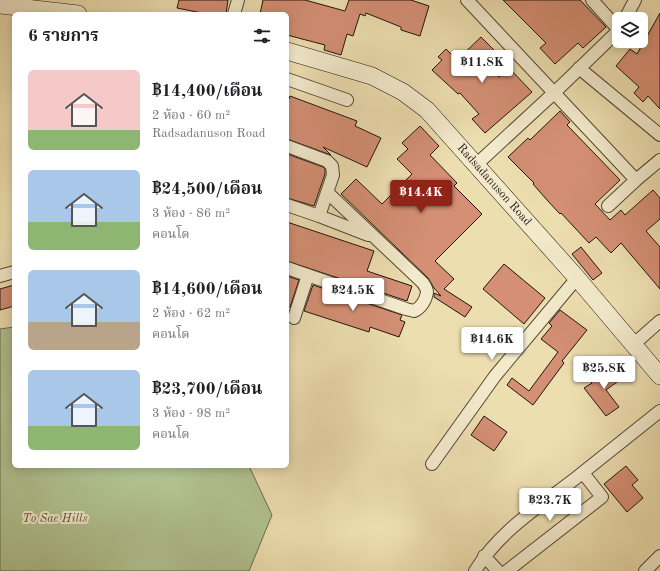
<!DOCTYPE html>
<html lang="th">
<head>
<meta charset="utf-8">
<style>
	:root { --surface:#fff; --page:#f6f6f6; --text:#202124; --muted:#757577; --accent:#8f2418 }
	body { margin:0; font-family:"Old Standard TT","Noto Serif Thai",serif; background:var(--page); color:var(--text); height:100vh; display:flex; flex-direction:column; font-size:15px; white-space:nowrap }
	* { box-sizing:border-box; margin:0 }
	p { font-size:13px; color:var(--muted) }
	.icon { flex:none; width:22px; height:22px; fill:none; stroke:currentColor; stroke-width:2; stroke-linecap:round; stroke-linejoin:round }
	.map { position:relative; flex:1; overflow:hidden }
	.sheet { position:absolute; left:12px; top:12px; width:277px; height:456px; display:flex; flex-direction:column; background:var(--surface); border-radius:6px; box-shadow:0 2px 10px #0003 }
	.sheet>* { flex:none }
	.tools { position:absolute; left:612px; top:12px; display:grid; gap:8px }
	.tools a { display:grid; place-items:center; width:36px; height:36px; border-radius:6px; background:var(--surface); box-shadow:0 2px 10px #0003; font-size:20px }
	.price { position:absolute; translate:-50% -34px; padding:0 9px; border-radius:4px; background:#fff; color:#222; font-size:13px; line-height:26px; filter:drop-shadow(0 1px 2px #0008) }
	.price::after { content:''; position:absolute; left:50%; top:24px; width:12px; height:9px; margin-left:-6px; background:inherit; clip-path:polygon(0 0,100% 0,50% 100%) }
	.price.selected { background:var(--accent); color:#fff }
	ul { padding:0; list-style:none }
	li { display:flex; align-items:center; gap:12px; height:100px; padding:0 16px }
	li span { display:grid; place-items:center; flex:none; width:112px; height:80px; border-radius:6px; color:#555 }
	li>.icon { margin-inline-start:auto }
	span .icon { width:48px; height:48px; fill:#fffc; stroke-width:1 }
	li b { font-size:17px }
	h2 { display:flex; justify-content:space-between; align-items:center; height:48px; padding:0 16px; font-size:17px }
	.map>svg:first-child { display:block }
</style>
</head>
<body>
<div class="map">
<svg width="660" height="571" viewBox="0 0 660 571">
	<rect width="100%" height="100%" fill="#eddeb0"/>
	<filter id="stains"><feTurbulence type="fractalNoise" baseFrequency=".005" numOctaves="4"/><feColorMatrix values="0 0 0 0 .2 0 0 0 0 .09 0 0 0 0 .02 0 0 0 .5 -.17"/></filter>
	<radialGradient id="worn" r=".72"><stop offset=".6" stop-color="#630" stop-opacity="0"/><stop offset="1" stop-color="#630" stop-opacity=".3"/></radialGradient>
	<path fill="#b1c291" stroke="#686c50" d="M14,327V466H249L272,515L249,571H0V329Z"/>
	<path fill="#d48f74" stroke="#1f150e" d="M179,0H228L226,14H207L177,8Z
		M263,0H305L345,11L349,0H411L429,6L420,36L401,30V27L366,13L365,16L360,14L353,36L347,34L341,55L324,50L325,45L287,35V14H260Z
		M503,0H580L606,27L583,48L578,43L555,64L540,48L546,43Z
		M660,13V109L648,96L643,102L634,93L639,87L616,66L630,49L637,54Z
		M481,37L497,53L486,64L499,77L509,68L532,92L485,133L472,119L479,114L460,93L458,94L432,70L442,60L438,57L446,49L457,60Z
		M290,96L357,121L355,126L381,138L367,167L323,147L331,155L287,139V98L289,99Z
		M560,111L570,122L567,125L620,180L595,204L610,220L621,210L625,215L653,190L660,198V219L646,231L660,247V289L621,243L611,253L596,237L589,243L561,213L560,214L547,200L533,184L534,183L508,157L528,138L530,140Z
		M420,126L439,146L430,155L457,183L454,186L482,214L435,261L454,279L444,289L472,307L465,317L434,297V293L441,296L434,288L428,278L341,194L356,179L382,204L412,174L397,159L408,149L402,143Z
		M287,154L323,167L325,169V174L314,206L287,198Z
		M287,222L374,251L367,271L412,286L407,301L287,261Z
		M581,247L602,273L593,280L572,254Z
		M504,264L545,298L524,324L483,289Z
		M287,276L299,280L290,307L287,306Z
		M14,285V306L0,310V289Z
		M313,285L402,315L400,320L405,322L399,337L370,327L369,332L304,311Z
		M560,310L587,330L562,361L564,363L533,405L507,385L512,378L529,391L558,352L541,339L552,326L549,323Z
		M610,365L621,379L606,390L619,407L606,416L584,388L592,383L590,381Z
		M484,416L507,432L494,451L471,435Z
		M626,466L638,480L632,485L643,498L627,512L604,484Z"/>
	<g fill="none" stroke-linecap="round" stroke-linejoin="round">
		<g stroke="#524736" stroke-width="14">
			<path id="street" d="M467,0L636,180
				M592,0L619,30
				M234,14L238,0
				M625,19L635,0
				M579,68L660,135
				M287,79L347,100
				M287,146L327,161L332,166L333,175L319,216
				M477,164L555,92L619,30
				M287,205L319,216L368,235
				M608,206L636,180L660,160
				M287,268L406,309L414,311C421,308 426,300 427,292C427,289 425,286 423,283L328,193
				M0,276L14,272
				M294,318L308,275
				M634,344L660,321
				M432,464L495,376L577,278
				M484,556L498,571
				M475,571C499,531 540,506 576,478C604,456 632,433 660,411
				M507,571L602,497L583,473
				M645,571L660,556"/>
		</g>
		<g stroke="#1f150e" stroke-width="18">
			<g id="secondary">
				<path d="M0,5L78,14"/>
				<path id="s1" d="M287,51L372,76L403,92L427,110L577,278L660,376"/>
			</g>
		</g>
		<use href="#street" stroke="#f3eacc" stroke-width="12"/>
		<use href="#secondary" stroke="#f3eacc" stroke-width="17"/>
	</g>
	<g text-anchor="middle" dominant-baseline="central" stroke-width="4" stroke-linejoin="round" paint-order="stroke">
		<g font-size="12" fill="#1f150e" stroke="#f3eacc">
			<text stroke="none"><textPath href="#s1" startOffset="254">Radsadanuson Road</textPath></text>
		</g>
		<g font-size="12" font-style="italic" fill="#52523c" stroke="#f3eacc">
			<text x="55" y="519">To Sae Hills</text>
		</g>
	</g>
	<rect width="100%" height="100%" filter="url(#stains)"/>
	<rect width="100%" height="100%" fill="url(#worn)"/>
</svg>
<div class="tools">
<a><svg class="icon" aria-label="layers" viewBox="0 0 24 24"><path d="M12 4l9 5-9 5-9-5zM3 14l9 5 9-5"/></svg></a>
</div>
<b class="price" style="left:482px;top:84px">฿11.8K</b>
<b class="price selected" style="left:421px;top:214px">฿14.4K</b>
<b class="price" style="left:353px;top:312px">฿24.5K</b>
<b class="price" style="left:492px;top:361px">฿14.6K</b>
<b class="price" style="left:604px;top:390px">฿25.8K</b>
<b class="price" style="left:550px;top:522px">฿23.7K</b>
<section class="sheet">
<h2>6 รายการ<svg class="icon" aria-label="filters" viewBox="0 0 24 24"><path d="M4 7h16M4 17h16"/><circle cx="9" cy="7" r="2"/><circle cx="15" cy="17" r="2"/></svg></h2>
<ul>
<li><span style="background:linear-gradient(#f6c9c9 75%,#8fb573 0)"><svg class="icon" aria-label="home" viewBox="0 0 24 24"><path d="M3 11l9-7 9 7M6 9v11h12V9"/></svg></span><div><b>฿14,400/เดือน</b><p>2 ห้อง · 60 m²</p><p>Radsadanuson Road</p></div></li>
<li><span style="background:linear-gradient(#a9c7e8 65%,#8fb573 0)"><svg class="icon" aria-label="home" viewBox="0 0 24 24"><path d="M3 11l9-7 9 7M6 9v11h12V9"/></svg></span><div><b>฿24,500/เดือน</b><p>3 ห้อง · 86 m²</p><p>คอนโด</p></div></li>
<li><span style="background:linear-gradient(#a9c7e8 65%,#b9a48a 0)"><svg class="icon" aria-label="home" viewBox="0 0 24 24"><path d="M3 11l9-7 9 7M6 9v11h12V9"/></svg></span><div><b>฿14,600/เดือน</b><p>2 ห้อง · 62 m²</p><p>คอนโด</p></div></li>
<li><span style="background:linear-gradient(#a9c7e8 70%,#8fb573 0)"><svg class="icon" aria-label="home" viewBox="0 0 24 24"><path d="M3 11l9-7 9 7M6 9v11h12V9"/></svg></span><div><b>฿23,700/เดือน</b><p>3 ห้อง · 98 m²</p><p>คอนโด</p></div></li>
</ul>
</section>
</div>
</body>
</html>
